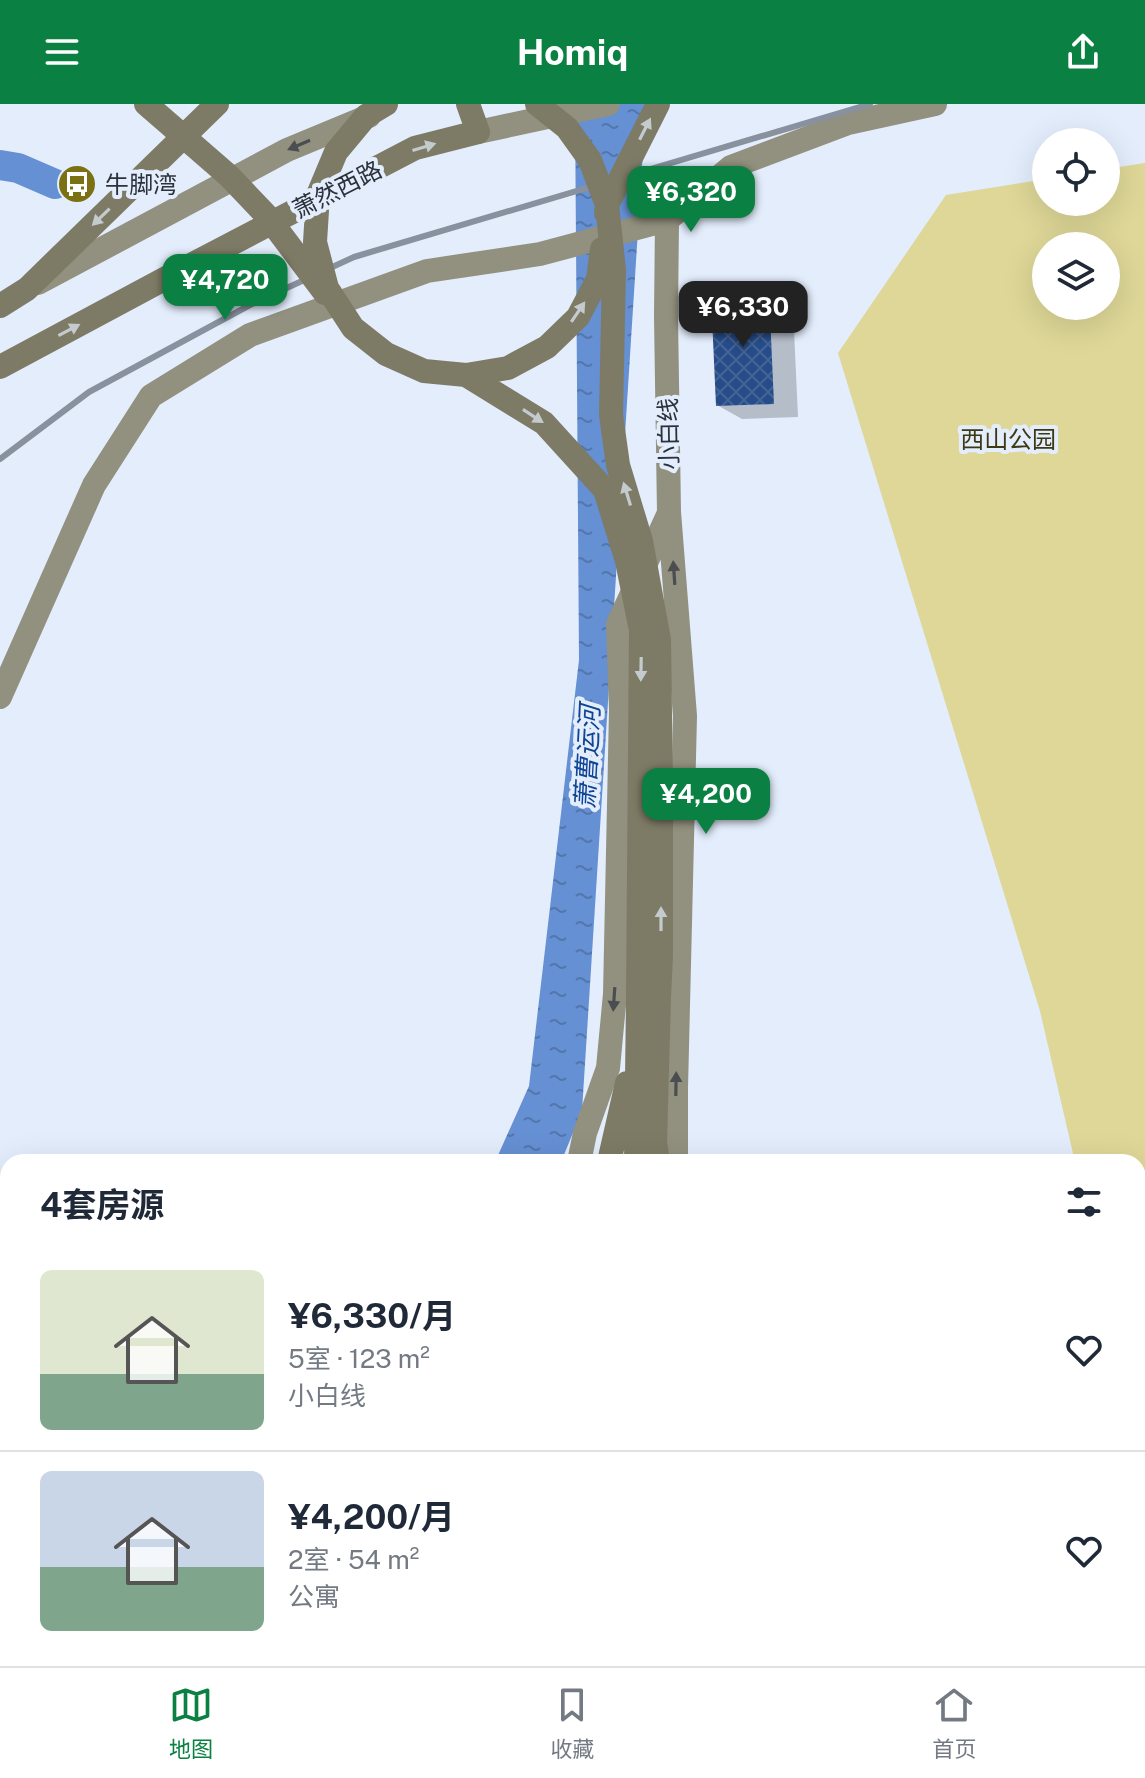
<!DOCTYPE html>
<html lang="zh">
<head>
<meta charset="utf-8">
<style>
	:root { --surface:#fff; --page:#f2f2f3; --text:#1f2937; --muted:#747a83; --line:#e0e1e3; --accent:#0b8043 }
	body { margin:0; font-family:"Public Sans","Noto Sans SC",sans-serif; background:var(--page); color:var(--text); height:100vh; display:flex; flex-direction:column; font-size:30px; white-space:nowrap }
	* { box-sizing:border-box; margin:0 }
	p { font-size:26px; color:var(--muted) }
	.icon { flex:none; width:44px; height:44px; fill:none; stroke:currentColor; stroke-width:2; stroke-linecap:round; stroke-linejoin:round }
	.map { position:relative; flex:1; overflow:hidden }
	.drawer { position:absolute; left:0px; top:1050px; width:1146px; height:512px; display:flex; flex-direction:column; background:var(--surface); border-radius:24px 24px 0 0; box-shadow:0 8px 32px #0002 }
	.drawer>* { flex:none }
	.fabs { position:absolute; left:1032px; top:24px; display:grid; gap:16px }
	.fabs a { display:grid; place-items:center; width:88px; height:88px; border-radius:50%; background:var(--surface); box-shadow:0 8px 32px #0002; font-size:40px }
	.price { position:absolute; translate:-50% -68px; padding:0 18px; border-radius:16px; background:var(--accent); color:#fff; font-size:26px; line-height:52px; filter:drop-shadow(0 2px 4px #0008) }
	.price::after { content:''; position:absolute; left:50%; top:48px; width:24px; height:18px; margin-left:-12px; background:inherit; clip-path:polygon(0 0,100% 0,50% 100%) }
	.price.current { background:#222; color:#fff }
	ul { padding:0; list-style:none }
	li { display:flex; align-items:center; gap:24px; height:200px; padding:0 40px }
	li+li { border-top:2px solid var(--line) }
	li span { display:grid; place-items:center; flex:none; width:224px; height:160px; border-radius:12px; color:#555 }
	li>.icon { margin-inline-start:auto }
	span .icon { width:96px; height:96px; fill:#fffc; stroke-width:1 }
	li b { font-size:34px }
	h2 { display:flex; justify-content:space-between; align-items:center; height:96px; padding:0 40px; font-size:34px }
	header { display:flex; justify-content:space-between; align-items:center; height:104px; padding:0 40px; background:var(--accent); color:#fff; font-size:36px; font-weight:700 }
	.tabs { display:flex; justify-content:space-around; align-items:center; height:112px; border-top:2px solid var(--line); background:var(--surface); font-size:22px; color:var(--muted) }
	.tabs a { display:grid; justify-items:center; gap:4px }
	.tabs .current { color:var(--accent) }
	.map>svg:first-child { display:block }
</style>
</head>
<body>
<header><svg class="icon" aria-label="menu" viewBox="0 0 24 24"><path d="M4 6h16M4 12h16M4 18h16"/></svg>Homiq<svg class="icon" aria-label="share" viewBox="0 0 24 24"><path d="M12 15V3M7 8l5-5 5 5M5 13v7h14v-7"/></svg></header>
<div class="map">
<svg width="1145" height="1562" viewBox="0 0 1145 1562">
	<defs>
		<pattern id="water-ripples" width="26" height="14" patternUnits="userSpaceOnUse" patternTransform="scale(2)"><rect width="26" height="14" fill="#6590d3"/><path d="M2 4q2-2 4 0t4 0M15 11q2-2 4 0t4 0" fill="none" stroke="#5376ac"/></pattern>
		<pattern id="building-cross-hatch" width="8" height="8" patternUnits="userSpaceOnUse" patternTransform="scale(2)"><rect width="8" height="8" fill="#264d8a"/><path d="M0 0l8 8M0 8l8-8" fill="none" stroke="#456496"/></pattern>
	</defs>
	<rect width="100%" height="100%" fill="#e3edfc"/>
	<path fill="#d3e0f2" d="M1145,1433V1562H741L740,1554H1138V1434Z"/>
	<path fill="#ded797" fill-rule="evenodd" d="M1145,59V1352L1138,1323V1058H1075L1040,907L838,249L946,91L1046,75V98H1106V65ZM1046,142H1106V202H1046Z"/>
	<path fill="url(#water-ripples)" d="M575,0H646L582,1007L561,1058H495L529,982L579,556Z"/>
	<path fill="#0003" d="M769,190L793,204L798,313L742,315L717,301Z"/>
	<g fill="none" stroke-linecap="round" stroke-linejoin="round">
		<path stroke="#6590d3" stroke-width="30" d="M0,61L18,64L55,80"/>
	</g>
	<path fill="url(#building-cross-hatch)" d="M769,188L774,300L716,302L711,191Z"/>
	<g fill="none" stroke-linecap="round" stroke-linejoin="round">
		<path stroke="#9ba4b1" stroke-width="5" stroke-dasharray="4 6" stroke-linecap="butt" d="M1138,1115H1145"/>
		<path stroke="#92907e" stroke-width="24" d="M478,28L608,0
			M38,179L287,46L369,12
			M0,593L94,381L151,292L250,231L427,167L540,150L667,116
			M579,1058L585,1029L608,964L615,890L621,606L618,520L668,411
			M676,1058V984L685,612L669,408L666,212L667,116L731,63L848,19L935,0
			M0,1367L4,1371L8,1384
			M55,1554L57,1562
			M715,1554L716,1562
			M368,1562L373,1554"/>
		<path stroke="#7d7b65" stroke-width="24" d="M0,202L27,185L217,0
			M0,263L168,173L415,44L478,28L468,0
			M609,1058L627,979
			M636,1058L638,894
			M658,1058L655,1038L659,893"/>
		<path stroke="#88919d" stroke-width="6" d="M0,355L89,288L250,201L354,153L870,0"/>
		<path stroke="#7d7b65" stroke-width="24" d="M146,0L229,72L267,112L325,189
			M386,0L366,12L336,48L318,91L315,138L327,184L353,224L386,250L424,267L466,271L508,264L547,243L578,213L598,175L602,145
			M537,0L567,24L590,56L607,101L606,109
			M658,0L607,101L614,166L611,311L618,361L641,437L659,536L661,681V852L659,893
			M466,271L544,319L605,386L627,457L641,526L638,894"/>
	</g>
	<defs><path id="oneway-solid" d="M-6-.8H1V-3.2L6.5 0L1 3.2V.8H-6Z" transform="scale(2)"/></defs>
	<g fill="#c4cbcf">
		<use href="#oneway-solid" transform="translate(645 25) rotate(-63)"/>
		<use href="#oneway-solid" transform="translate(424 43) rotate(-17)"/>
		<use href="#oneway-solid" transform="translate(101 113) rotate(136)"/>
		<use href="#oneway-solid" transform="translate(578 208) rotate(-56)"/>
		<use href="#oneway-solid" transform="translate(69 226) rotate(-28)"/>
		<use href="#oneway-solid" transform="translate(533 312) rotate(33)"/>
		<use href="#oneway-solid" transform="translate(627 390) rotate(-107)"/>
		<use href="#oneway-solid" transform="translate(641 565) rotate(91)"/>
		<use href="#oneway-solid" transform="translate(661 815) rotate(-90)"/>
	</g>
	<g fill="#4b4e50">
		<use href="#oneway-solid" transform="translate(299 41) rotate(157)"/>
		<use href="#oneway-solid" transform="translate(674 469) rotate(-94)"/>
		<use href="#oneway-solid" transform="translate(614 895) rotate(94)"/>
		<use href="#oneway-solid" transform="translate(676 980) rotate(-89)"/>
	</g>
	<defs>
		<g id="bus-disc" transform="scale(2)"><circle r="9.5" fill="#7b7112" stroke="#e3edfc"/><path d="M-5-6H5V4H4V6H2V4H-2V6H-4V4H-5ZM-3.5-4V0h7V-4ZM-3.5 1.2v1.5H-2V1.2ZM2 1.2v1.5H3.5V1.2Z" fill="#fff"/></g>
	</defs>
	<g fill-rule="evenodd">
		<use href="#bus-disc" x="77" y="80"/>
	</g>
	<g text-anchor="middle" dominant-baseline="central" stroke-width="8" stroke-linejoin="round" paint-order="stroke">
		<g font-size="24" fill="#2c323c" stroke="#e3edfc" text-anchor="start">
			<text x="105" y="80">牛脚湾</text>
		</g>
		<g font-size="24" fill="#2c323c" stroke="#e3edfc">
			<text transform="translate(337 85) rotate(-27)">萧然西路</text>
			<text transform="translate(668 330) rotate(-91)">小白线</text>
		</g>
		<g font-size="24" fill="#3d3912" stroke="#e3edfc">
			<text x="1008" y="335">西山公园</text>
		</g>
		<g font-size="26" font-style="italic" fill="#0f4594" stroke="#e3edfc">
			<text transform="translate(587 653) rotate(-87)">萧曹运河</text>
		</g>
	</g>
</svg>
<div class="fabs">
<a><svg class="icon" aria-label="locate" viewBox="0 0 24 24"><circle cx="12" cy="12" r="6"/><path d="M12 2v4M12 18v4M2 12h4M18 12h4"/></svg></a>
<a><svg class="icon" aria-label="layers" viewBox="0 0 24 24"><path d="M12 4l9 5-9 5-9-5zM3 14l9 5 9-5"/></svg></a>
</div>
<b class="price" style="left:691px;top:130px">¥6,320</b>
<b class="price" style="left:225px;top:218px">¥4,720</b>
<b class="price current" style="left:743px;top:245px">¥6,330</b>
<b class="price" style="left:706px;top:732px">¥4,200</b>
<section class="drawer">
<h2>4套房源<svg class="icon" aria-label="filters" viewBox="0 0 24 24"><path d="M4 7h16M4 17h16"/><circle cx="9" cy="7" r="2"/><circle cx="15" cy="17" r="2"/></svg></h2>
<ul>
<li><span style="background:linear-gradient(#dfe7d0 65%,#7fa58c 0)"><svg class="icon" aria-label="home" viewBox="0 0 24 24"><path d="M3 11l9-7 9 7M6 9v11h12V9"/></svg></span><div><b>¥6,330/月</b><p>5室 · 123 m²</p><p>小白线</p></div><svg class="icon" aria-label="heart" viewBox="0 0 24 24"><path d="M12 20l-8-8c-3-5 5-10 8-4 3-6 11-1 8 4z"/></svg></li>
<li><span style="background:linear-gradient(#c9d6e8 60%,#7fa58c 0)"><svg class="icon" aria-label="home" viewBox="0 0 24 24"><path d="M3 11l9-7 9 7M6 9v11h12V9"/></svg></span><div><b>¥4,200/月</b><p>2室 · 54 m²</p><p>公寓</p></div><svg class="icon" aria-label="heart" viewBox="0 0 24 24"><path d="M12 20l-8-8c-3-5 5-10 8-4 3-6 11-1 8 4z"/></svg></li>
</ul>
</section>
</div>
<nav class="tabs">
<a class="current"><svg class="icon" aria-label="map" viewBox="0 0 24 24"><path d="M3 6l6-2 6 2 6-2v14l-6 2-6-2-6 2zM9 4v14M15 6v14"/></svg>地图</a>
<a><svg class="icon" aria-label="saved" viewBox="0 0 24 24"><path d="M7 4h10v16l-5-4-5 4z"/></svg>收藏</a>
<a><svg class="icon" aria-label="home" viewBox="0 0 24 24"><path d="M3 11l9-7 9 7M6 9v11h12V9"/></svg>首页</a>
</nav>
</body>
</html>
